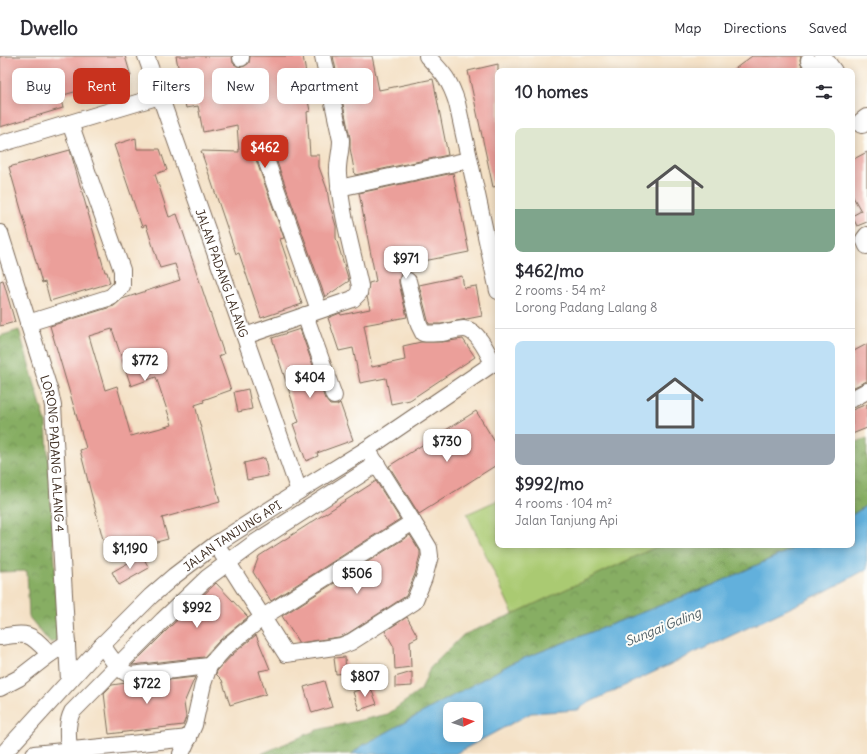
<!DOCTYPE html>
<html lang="en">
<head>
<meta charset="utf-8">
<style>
	:root { --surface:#fff; --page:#f7f7f7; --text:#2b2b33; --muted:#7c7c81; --line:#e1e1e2; --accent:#c8321e }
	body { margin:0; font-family:Delius,sans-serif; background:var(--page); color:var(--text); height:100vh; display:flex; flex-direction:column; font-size:15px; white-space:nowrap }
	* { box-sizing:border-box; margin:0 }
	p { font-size:13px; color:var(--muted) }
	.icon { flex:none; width:22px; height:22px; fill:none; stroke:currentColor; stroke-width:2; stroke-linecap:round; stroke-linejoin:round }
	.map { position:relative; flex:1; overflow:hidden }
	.panel { position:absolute; left:495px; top:12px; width:360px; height:480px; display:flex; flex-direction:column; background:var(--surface); border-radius:8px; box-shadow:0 2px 10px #0003 }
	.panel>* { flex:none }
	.guide { position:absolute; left:12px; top:12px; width:380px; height:36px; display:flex; gap:8px }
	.needle { width:26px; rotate:86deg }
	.buttons { position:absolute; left:443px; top:646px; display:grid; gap:8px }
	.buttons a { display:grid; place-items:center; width:40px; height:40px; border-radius:8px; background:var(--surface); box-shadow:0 2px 10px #0003; font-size:20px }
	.price { position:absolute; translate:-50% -34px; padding:0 9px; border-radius:8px; background:#fff; color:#222; font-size:13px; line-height:26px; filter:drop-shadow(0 1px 2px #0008) }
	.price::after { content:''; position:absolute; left:50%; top:24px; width:12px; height:9px; margin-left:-6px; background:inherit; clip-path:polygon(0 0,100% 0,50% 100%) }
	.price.active { background:var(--accent); color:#fff }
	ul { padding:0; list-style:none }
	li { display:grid; align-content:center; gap:8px; height:212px; padding:0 20px }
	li+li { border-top:1px solid var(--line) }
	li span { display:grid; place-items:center; height:124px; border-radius:8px; color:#555 }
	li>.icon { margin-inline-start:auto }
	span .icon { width:72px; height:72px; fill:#fffc; stroke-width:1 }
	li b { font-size:17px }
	h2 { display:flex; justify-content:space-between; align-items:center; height:48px; padding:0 20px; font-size:17px }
	.tag { padding:0 14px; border-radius:8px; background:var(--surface); box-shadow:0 2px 10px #0003; font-size:14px; line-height:36px }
	.tag.active { background:var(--accent); color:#fff }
	header { display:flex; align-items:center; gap:24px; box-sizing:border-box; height:56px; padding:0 20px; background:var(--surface); border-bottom:1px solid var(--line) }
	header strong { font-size:19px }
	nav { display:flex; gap:22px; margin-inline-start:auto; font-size:14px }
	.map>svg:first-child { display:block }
</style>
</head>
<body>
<header>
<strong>Dwello</strong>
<nav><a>Map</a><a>Directions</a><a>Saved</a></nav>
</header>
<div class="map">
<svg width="867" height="698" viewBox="0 0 867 698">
	<defs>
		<pattern id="forest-crowns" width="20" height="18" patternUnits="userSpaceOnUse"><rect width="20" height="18" fill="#87ae64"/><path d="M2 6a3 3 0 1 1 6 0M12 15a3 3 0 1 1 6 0" fill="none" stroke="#708e52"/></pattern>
	</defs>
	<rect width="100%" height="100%" fill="#fdfcf7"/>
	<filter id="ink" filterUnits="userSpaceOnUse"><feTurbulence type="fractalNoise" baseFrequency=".025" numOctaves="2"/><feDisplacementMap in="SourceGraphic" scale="8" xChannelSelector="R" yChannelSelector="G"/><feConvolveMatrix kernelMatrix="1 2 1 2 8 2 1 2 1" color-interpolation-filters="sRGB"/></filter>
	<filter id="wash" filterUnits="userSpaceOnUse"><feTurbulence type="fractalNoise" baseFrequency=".012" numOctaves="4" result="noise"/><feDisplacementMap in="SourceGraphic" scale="16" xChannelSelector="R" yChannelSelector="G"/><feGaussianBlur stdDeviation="0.9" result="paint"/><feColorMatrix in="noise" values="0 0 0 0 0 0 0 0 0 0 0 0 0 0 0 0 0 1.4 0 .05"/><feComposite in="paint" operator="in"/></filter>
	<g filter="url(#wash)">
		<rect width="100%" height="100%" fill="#f4e1c6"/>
		<path fill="url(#forest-crowns)" stroke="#616c41" d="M19,274L46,367L60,584L50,587L29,561L27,515L0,516V280Z
			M867,382V449L852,459V388Z
			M660,489H801L713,529L514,606L360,691L352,698H261L317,674L388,658L421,634L430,612L463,579L513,558Z"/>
		<path fill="#aaca72" stroke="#727a48" d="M498,444V489H660L513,558L467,458Z"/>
		<path fill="#62b0dc" stroke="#4e6d7d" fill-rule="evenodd" d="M867,449V513L826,535L586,648L578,654L531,657L455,698H352L360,691L514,606L713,529L801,489H852V459ZM450,653H476V679H450Z"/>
		<g id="blocks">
			<path fill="#eb9f9a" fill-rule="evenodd" d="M0,0H125L131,20L60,40L63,52L0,71Z
				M176,0H232L233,7L237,10L241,11L245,10L249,7L250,0H303L308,29H305L310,55L307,56L310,99H319V111L327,133L329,146L336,170V182L349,225L325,241L272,92L269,88L265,86H259L256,89L254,93V98L284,182L280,183L302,248L261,262L239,197L236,198L201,95L239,96L237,69L203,76L198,50L186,52Z
				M333,0H372L379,34L433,23L448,99L355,119L350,92V82Z
				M752,0H801L800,5L802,11L796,15H732Z
				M498,8V130L493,131L468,15Z
				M136,82L137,93H160L167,114L155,118L169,161L177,158L224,298L219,300L231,334L203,344L204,346L195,349L220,446L162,462L168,483L107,499L80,394L86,392L50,270L114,250L122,243L180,224L175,208L160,212L146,169L142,171L114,89ZM112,273L131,330L156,321L172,369L131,380L117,330L105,334L89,280Z
				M70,94L105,216H107L110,227L50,245L45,226L42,227L9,111Z
				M867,96V166L857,170L852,160L861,155L852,139V104Z
				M453,117L469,196L399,210L401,218L399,223V227L407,261L364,269L372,311L405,304L403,290L421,286H442L463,283L475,301L410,344L391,348L386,322L360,327L353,292L339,295L328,262L340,257L341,259L370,253L367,241L369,227L376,225L359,137Z
				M462,220L464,232L476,230L482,260L441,268H429L419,229Z
				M3,224L15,266L0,270V225Z
				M300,273L325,343L330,349H337L340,347L353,384L317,397L318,400L306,405L293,368L299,366L272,282Z
				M867,288V325L852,332V296Z
				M248,333L252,353L238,356L234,336Z
				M867,348V372L852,378V354Z
				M476,355L498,391V408L419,458L389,410Z
				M265,402L268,420L247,424L244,407Z
				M376,425L400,463L271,545L253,516L259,500Z
				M410,479L420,495V499L415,518L406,540L347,578L339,581L299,587L282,560Z
				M142,499L149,512L119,529L112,516Z
				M216,527L248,561L220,584L204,601L132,609L170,571Z
				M407,561L418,581L410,585L411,611L395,613L394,591L385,575Z
				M256,579L270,613L259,615L266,638L230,649L222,624L216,618L217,615L233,598Z
				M345,601L346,617L336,618L334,602Z
				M412,616V630L395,631V621Z
				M195,621L184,647L186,661L183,669L109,678L104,637L112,629L126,627L132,628Z
				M324,625L332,651L312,657L304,631Z
				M370,630L377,648L359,654L353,636Z"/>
		</g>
	</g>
	<g filter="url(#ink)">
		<use href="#blocks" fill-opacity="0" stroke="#7c6a59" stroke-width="1"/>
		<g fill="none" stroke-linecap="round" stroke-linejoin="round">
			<g stroke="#7c6a59" stroke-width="18">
				<g id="minor">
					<path id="s1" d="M146,0L299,435"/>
					<path d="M241,0V2"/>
					<path d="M427,0C443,17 450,24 457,47L498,235"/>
					<path d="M823,0L834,15"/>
					<path d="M809,5L816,15"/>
					<path d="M0,88L160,40"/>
					<path d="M263,95L319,254"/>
					<path d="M339,132L469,104"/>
					<path id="s2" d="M0,177L50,336L53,350L69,624"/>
					<path d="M867,179L864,183L867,190"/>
					<path d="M408,225L419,269L423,277C429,278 436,277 442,277C449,276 456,273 464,273C477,273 488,297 493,307"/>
					<path d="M305,259L334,340"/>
					<path d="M28,267L111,241L122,230V214L70,67"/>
					<path d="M245,280L353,243L359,237L360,230C352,193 341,156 338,118C337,107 341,96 341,84L323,0"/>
					<path d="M852,343L867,335"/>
					<path d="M216,488L286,598L341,590L351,586L414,546L424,522L430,500L429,492L423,482L367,393"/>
					<path d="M0,581C30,576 29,577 50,598"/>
					<path d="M102,589C109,599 119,616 131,619L209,610"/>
					<path d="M0,632L19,622L50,598L67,587"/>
					<path d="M69,694C68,681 66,668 72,656L163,564L207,522L253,488L377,408"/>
					<path id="s3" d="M3,698L102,589L151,540L174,520L216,488L299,435L367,393L498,304"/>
					<path d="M34,698L189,682"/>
					<path d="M181,698L194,669L203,628L209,610L226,591L263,561L413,466"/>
				</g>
			</g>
			<g stroke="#7c6a59" stroke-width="22">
				<path id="major" d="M862,67L867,63"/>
			</g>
			<use href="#minor" stroke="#fff" stroke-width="16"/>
			<use href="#major" stroke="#fff" stroke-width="20"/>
		</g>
	</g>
	<g text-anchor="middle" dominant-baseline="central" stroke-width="4" stroke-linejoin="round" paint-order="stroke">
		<g font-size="12" fill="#3b2a1e" stroke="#fdfcf7">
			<text stroke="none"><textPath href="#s1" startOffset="230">JALAN PADANG LALANG</textPath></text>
			<text stroke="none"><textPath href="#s2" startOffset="228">LORONG PADANG LALANG 4</textPath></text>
			<text stroke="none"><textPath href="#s3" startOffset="318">JALAN TANJUNG API</textPath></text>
		</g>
		<g font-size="13" font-style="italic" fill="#495960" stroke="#fdfcf7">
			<text transform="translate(663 571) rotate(-22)">Sungai Galing</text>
		</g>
	</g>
</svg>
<div class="buttons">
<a><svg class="needle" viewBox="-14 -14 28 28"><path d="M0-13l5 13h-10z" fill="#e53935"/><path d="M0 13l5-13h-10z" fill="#7c7c81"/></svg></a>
</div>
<b class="price active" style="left:265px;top:113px">$462</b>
<b class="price" style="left:406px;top:224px">$971</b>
<b class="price" style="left:145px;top:326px">$772</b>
<b class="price" style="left:310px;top:343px">$404</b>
<b class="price" style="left:447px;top:407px">$730</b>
<b class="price" style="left:130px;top:514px">$1,190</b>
<b class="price" style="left:357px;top:539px">$506</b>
<b class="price" style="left:197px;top:573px">$992</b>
<b class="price" style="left:365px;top:642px">$807</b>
<b class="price" style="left:147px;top:649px">$722</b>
<div class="guide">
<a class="tag">Buy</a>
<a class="tag active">Rent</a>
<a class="tag">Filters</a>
<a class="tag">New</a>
<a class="tag">Apartment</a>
</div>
<section class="panel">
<h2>10 homes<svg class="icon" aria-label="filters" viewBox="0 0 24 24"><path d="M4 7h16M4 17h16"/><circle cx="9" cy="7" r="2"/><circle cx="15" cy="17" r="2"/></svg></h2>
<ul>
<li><span style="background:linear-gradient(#dfe7d0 65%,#7fa58c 0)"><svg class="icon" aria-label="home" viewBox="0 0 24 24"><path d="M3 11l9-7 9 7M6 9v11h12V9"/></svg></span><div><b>$462/mo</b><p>2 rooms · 54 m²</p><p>Lorong Padang Lalang 8</p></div></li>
<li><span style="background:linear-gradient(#bfe0f5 75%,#9aa5b1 0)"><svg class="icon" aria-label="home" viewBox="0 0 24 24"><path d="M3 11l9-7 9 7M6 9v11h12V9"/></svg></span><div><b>$992/mo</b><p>4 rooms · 104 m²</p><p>Jalan Tanjung Api</p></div></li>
</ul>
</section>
</div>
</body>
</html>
